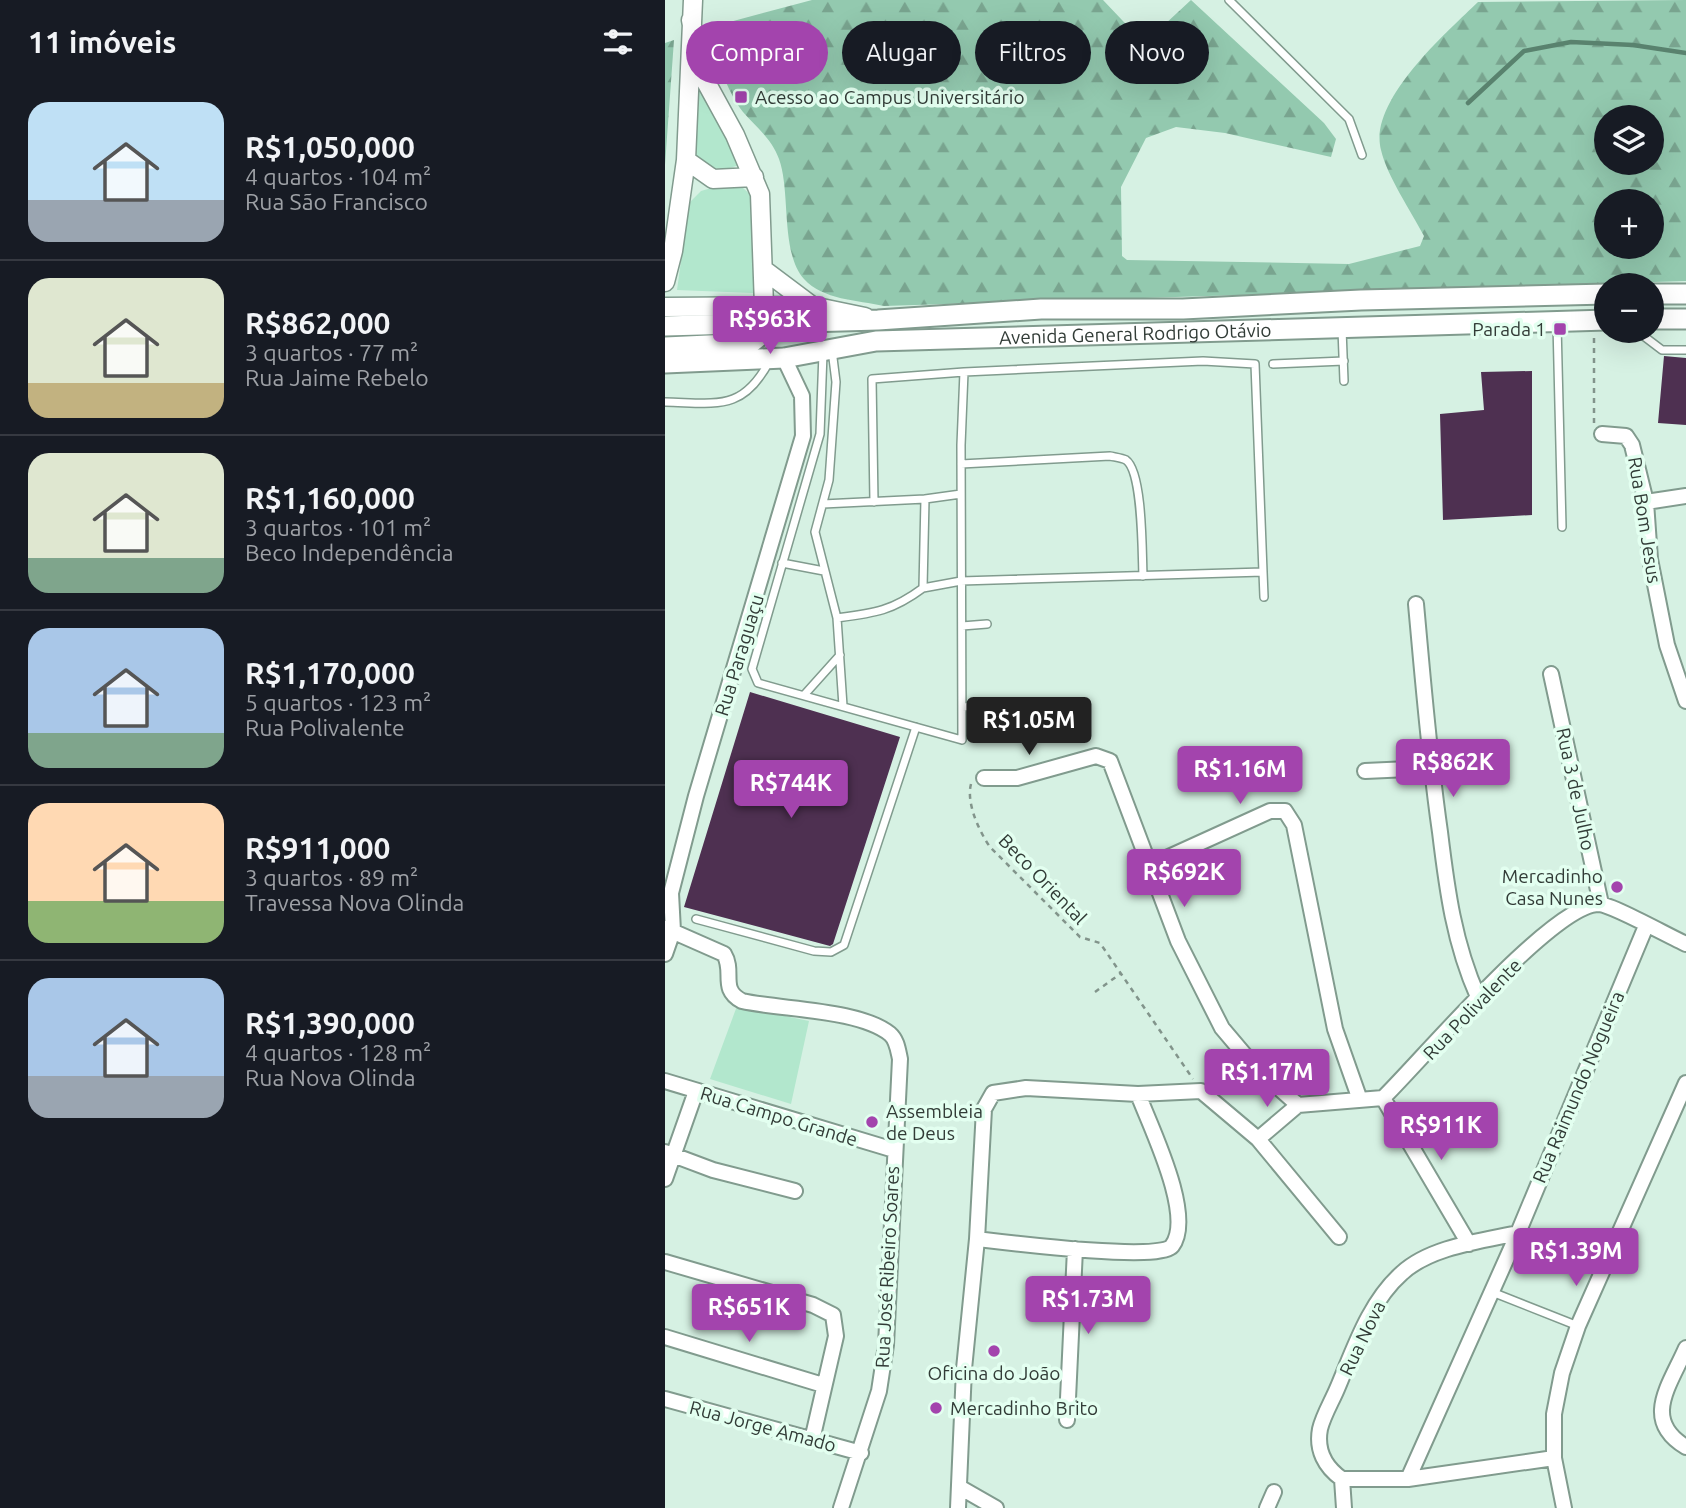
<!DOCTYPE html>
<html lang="pt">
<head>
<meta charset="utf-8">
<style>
	:root { --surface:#171b24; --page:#20242c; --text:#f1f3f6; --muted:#9ea1a6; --line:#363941; --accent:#a344ad }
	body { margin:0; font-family:Ubuntu,sans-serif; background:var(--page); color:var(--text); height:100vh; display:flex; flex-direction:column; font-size:26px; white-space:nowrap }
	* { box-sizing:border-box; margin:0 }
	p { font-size:23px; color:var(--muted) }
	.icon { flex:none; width:38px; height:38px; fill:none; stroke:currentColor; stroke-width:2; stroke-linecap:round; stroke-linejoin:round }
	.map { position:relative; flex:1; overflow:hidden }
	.details { display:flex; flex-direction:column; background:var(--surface); width:665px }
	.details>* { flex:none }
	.guide { position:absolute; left:21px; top:21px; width:665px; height:63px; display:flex; gap:14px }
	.tools { position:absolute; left:929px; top:105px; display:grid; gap:14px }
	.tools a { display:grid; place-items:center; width:70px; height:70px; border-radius:50%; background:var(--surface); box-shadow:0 7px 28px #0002; font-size:35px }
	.price { position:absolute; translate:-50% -60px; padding:0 16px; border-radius:7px; background:var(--accent); color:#fff; font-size:23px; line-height:46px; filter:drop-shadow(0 2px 4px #0008) }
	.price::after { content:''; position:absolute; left:50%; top:42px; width:21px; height:16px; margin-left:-10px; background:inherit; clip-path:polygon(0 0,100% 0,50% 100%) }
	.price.on { background:#222; color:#fff }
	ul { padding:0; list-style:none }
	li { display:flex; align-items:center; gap:21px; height:175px; padding:0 28px }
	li+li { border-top:2px solid var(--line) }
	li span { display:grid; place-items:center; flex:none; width:196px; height:140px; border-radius:21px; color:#555 }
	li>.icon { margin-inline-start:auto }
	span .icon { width:84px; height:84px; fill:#fffc; stroke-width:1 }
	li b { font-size:30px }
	h2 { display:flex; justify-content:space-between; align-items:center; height:84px; padding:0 28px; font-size:30px }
	.tag { padding:0 24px; border-radius:32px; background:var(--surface); box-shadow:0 7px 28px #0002; font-size:24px; line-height:63px }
	.tag.on { background:var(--accent); color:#fff }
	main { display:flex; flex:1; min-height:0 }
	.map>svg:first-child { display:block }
</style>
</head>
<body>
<main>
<section class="details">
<h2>11 imóveis<svg class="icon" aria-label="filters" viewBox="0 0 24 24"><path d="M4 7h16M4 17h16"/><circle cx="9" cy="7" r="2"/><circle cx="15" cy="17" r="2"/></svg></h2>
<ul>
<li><span style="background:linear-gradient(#bfe0f5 70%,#9aa5b1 0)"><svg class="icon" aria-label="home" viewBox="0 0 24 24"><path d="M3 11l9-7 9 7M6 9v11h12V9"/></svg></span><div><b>R$1,050,000</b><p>4 quartos · 104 m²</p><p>Rua São Francisco</p></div></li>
<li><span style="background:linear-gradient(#dfe7d0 75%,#c2b280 0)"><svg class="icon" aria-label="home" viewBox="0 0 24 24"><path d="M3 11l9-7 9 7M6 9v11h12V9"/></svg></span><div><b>R$862,000</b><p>3 quartos · 77 m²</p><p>Rua Jaime Rebelo</p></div></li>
<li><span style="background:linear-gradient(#dfe7d0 75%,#7fa58c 0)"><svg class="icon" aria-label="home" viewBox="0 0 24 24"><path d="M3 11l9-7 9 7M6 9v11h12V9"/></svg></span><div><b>R$1,160,000</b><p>3 quartos · 101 m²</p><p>Beco Independência</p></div></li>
<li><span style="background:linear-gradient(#a9c7e8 75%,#7fa58c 0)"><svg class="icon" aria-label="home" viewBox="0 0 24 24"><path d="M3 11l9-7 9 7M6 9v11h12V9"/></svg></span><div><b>R$1,170,000</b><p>5 quartos · 123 m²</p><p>Rua Polivalente</p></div></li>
<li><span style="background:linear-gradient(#ffd9b3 70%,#8fb573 0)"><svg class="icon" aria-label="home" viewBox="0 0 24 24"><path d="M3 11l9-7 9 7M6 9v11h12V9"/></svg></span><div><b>R$911,000</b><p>3 quartos · 89 m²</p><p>Travessa Nova Olinda</p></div></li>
<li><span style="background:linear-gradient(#a9c7e8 70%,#9aa5b1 0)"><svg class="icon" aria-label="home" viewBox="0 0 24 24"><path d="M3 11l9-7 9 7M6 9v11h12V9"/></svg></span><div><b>R$1,390,000</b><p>4 quartos · 128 m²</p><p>Rua Nova Olinda</p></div></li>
</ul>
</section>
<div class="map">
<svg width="1021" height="1508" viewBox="0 0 1021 1508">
	<defs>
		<pattern id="forest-firs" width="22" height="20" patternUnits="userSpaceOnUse" patternTransform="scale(1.75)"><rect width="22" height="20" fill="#93c9af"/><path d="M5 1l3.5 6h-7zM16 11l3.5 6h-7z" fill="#79a48f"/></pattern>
	</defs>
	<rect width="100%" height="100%" fill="#d6f1e3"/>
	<path fill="url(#forest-firs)" fill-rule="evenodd" d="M147,0H438L475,39L485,38L526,0L659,123L671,139L666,157L560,133L511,127L481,138L456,187L457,256L462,260L684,264L755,246L759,236C746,211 722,176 716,150C703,101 781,33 813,2L1021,0V281L219,306C192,300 158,300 139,279C115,252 126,192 114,159C107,139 91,127 78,112C63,94 47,50 46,27ZM942,117H987V163H942ZM942,201H987V247H942Z
		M9,40L0,165V43Z"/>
	<path fill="#b2e7cd" d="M35,79L74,165C49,174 44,166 23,152L30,80Z
		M60,184L78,188L89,198L88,293L12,290L24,203L36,191Z
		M72,1006L144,1021L126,1104L45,1079Z"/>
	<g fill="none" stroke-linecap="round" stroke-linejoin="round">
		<path stroke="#59826e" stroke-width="4.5" d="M803,103L859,51L906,42L968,45L1021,53"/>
	</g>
	<path fill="#4e3051" d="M999,356L1021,358V425L993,423Z
		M867,371V515L778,520L775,414L819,410L816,372Z
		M85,692L235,737L168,944L165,946L19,907Z"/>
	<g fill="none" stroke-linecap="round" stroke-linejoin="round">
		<g stroke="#819b8e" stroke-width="10">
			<path id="service" d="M564,0L684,119L697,155
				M892,324L897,527
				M677,329L679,381
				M972,331L997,350H1021
				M167,350L171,382L164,480L150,532L172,618C210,613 227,611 258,588
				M158,353L155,434L87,669L93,683L297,740L296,445L299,372L207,379L209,502
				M608,364L679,361
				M0,402C52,403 78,412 105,360
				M296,464L445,456C449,457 457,458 461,460C478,472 477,554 478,576
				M260,499L296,494
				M158,504L260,499L258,588L296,581L598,572L590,364L538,361L299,372
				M117,563L159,571
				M598,572L599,597
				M172,618L178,706
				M297,626L322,624
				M140,694L175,655
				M297,707L325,706
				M31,919L149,951L166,952L179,945L251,727
				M827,1292L913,1326"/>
		</g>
		<g stroke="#819b8e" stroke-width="18">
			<path id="minor" d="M937,434L961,436L967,445L981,502L985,559L1002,645L1021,701
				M981,502L1021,496
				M751,604C758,680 764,756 775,832C782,890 789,943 813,997
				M886,674L936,904
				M700,771L766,768
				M319,778H352L431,756L445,761L513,941L557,1028L590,1067L633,1105
				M484,866L605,811H620L629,825L670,1029L695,1100
				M0,928L59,954C70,972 54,989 77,1001C117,1010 194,1009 225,1034C232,1040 233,1050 235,1059L221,1345L214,1391L176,1508
				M0,954L8,931L6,893L31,796L138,436L137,396L119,358
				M0,1081L229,1150
				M718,1098L804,1244
				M593,1139L633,1105L718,1098C756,1061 888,904 934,904C948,905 1005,937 1021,944
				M0,1152L48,1170L130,1191
				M0,1179L31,1091
				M312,1239C338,1242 495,1262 507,1246C530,1216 485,1126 473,1094
				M0,1262L148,1305L168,1315L171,1336L147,1440
				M0,1337L158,1385
				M1021,1348C1005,1385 976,1420 1021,1447
				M0,1399L196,1453
				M402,1420L410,1249
				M677,1479C660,1467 651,1450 655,1429C658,1416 667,1401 672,1389C689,1349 704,1302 737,1273C765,1247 816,1241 853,1233
				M677,1479H743L889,1458
				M677,1479L679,1508
				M743,1479L853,1233L981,926
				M296,1488L331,1508
				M293,1508L299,1369L312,1239L319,1109L328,1093L361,1088L473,1094L536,1091L593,1139L674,1237
				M602,1508L609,1492
				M899,1508L889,1458V1414L897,1373L913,1326L1021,1083"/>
		</g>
		<g stroke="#819b8e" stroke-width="21">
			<path id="tertiary" d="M26,20L35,71L70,135L95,194L99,306
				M21,160L48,179L89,177
				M99,270L147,306
				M0,282L8,251L21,160L28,0
				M0,307L147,306L200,317"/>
		</g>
		<g stroke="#819b8e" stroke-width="23">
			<g id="secondary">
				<path d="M987,294H1021"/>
				<path d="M987,319H1021"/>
				<path d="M0,326L213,320L376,309H518L696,300L942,294"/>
				<path d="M0,347L86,343L96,335L99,306"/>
				<path id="s1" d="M0,363L119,358L211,341L942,320"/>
			</g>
		</g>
		<path stroke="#82948b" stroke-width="2.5" stroke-dasharray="5 5" stroke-linecap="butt" d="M929,423V335
			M306,784C301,803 314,831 325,847L415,937L435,943L528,1079
			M430,992L455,974"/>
		<use href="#service" stroke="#fff" stroke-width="7"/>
		<use href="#minor" stroke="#fff" stroke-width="14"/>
		<use href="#tertiary" stroke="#fff" stroke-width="18"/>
		<use href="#secondary" stroke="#fff" stroke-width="19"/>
	</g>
	<g fill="#a344ad" stroke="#e3fff0" stroke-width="2.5">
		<rect x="69" y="90" width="14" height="14" rx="3.5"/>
		<rect x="888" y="322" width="14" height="14" rx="3.5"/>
		<circle cx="952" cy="887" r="7"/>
		<circle cx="207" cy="1122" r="7"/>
		<circle cx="329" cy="1351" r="7"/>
		<circle cx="271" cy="1408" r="7"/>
	</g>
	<g text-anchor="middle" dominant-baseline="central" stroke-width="7" stroke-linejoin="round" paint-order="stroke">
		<g font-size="19" fill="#323c37" stroke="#e3fff0" text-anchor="start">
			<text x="90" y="97">Acesso ao Campus Universitário</text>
			<text x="881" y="329" text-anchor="end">Parada 1</text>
			<text x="938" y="876" text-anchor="end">Mercadinho<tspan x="938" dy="22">Casa Nunes</tspan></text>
			<text x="221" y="1111">Assembleia<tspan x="221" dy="22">de Deus</tspan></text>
			<text x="329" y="1373" text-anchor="middle">Oficina do João</text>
			<text x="285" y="1408">Mercadinho Brito</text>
		</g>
		<g font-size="19" fill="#323c37" stroke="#e3fff0">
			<text stroke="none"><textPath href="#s1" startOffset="472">Avenida General Rodrigo Otávio</textPath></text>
			<text transform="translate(980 520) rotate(81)">Rua Bom Jesus</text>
			<text transform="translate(74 655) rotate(-73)">Rua Paraguaçu</text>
			<text transform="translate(911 789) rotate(78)">Rua 3 de Julho</text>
			<text transform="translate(378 879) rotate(46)">Beco Oriental</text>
			<text transform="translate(807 1009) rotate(-46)">Rua Polivalente</text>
			<text transform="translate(913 1087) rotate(-67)">Rua Raimundo Nogueira</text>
			<text transform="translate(114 1116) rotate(17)">Rua Campo Grande</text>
			<text transform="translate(222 1267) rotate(-87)">Rua José Ribeiro Soares</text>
			<text transform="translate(697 1338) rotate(-64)">Rua Nova</text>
			<text transform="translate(98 1426) rotate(15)">Rua Jorge Amado</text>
		</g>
	</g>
</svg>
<div class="tools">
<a><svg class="icon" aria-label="layers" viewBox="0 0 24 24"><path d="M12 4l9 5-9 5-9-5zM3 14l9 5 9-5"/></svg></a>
<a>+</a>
<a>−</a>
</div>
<b class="price" style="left:105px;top:356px">R$963K</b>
<b class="price on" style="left:364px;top:757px">R$1.05M</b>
<b class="price" style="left:788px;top:799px">R$862K</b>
<b class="price" style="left:575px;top:806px">R$1.16M</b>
<b class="price" style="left:126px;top:820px">R$744K</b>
<b class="price" style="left:519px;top:909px">R$692K</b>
<b class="price" style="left:602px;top:1109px">R$1.17M</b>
<b class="price" style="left:776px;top:1162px">R$911K</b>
<b class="price" style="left:911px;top:1288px">R$1.39M</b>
<b class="price" style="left:423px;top:1336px">R$1.73M</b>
<b class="price" style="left:84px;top:1344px">R$651K</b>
<div class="guide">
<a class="tag on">Comprar</a>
<a class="tag">Alugar</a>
<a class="tag">Filtros</a>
<a class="tag">Novo</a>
</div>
</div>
</main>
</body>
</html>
